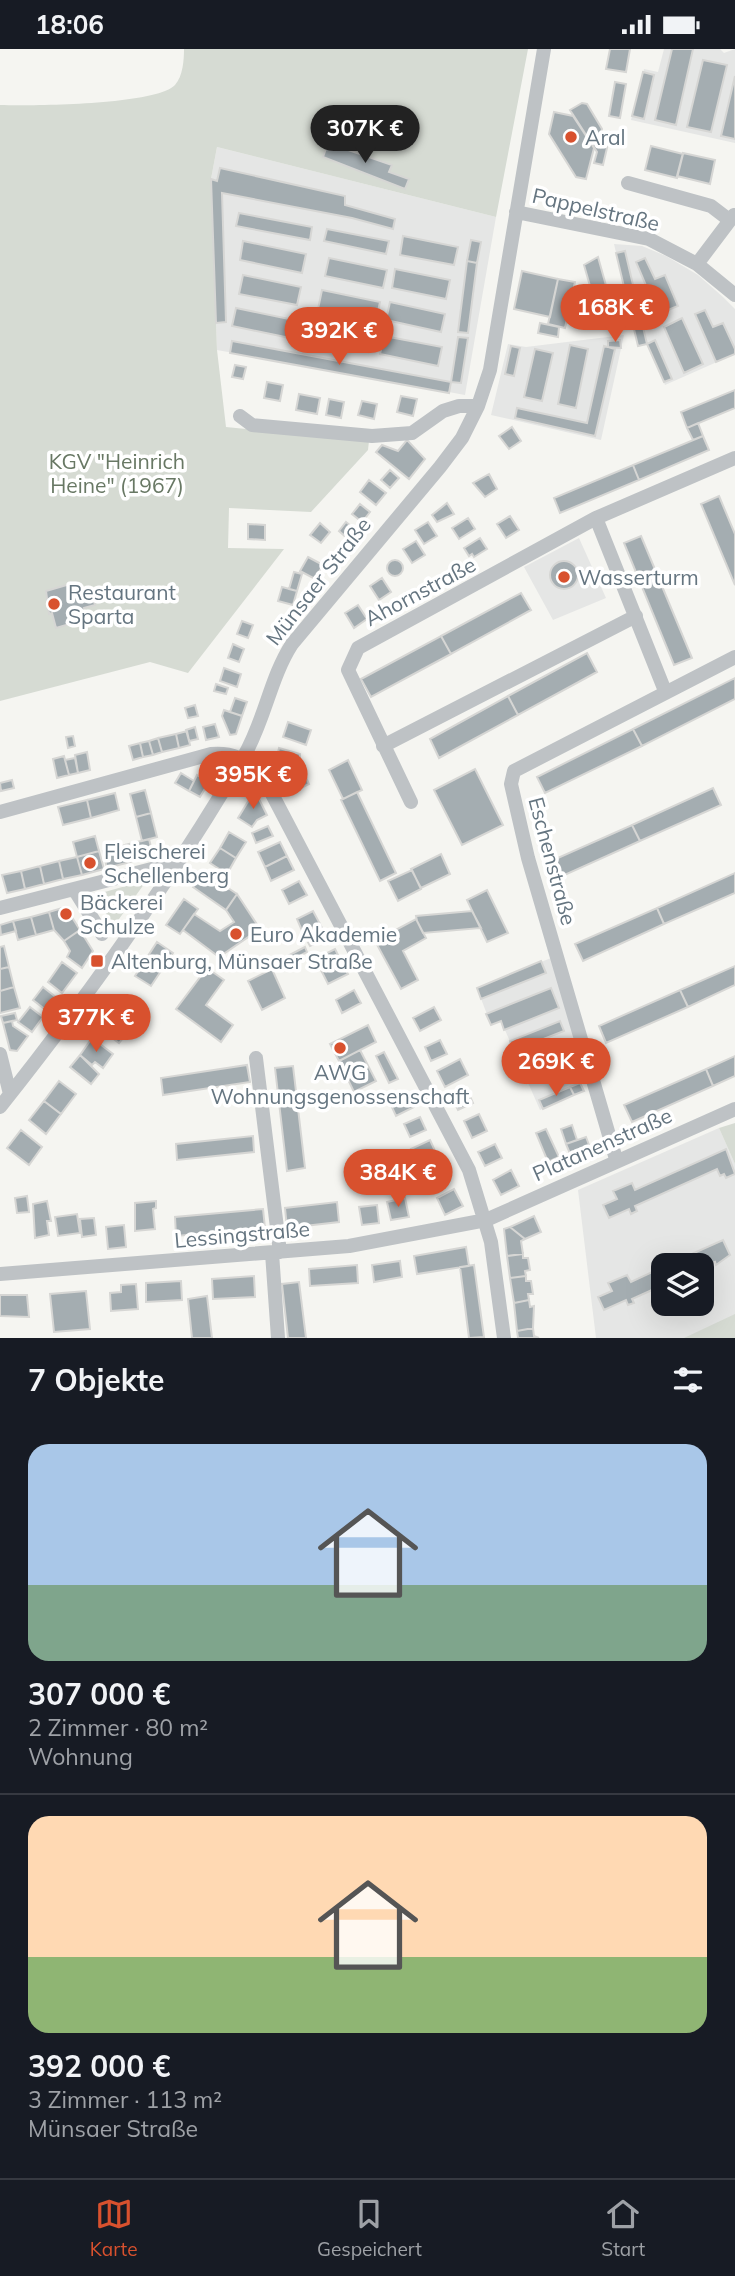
<!DOCTYPE html>
<html lang="de">
<head>
<meta charset="utf-8">
<style>
	:root { --surface:#171b24; --page:#20242c; --text:#f1f3f6; --muted:#9ea1a6; --line:#363941; --accent:#d8512e }
	body { margin:0; font-family:Mulish,sans-serif; background:var(--page); color:var(--text); height:100vh; display:flex; flex-direction:column; font-size:26px; white-space:nowrap }
	* { box-sizing:border-box; margin:0 }
	p { font-size:23px; color:var(--muted) }
	.icon { flex:none; width:38px; height:38px; fill:none; stroke:currentColor; stroke-width:2; stroke-linecap:round; stroke-linejoin:round }
	.map { position:relative; height:1289px; overflow:hidden }
	.details { display:flex; flex-direction:column; background:var(--surface); flex:1 }
	.details>* { flex:none }
	.controls { position:absolute; left:651px; top:1204px; display:grid; gap:14px }
	.controls a { display:grid; place-items:center; width:63px; height:63px; border-radius:14px; background:var(--surface); box-shadow:0 7px 28px #0002; font-size:35px }
	.price { position:absolute; translate:-50% -60px; padding:0 16px; border-radius:24px; background:var(--accent); color:#fff; font-size:23px; line-height:46px; filter:drop-shadow(0 2px 4px #0008) }
	.price::after { content:''; position:absolute; left:50%; top:42px; width:21px; height:16px; margin-left:-10px; background:inherit; clip-path:polygon(0 0,100% 0,50% 100%) }
	.price.on { background:#222; color:#fff }
	ul { padding:0; list-style:none }
	li { display:grid; align-content:center; gap:14px; height:371px; padding:0 28px }
	li+li { border-top:2px solid var(--line) }
	li span { display:grid; place-items:center; height:217px; border-radius:21px; color:#555 }
	li>.icon { margin-inline-start:auto }
	span .icon { width:126px; height:126px; fill:#fffc; stroke-width:1 }
	li b { font-size:30px }
	h2 { display:flex; justify-content:space-between; align-items:center; height:84px; padding:0 28px; font-size:30px }
	.status { display:flex; justify-content:space-between; align-items:center; height:49px; padding:0 35px; background:var(--surface); direction:ltr }
	.status svg { height:19px; fill:currentColor }
	.dock { display:flex; justify-content:space-around; align-items:center; height:98px; border-top:2px solid var(--line); background:var(--surface); font-size:19px; color:var(--muted) }
	.dock a { display:grid; justify-items:center; gap:4px }
	.dock .on { color:var(--accent) }
	.map>svg:first-child { display:block }
</style>
</head>
<body>
<div class="status"><b>18:06</b><svg viewBox="0 0 49 12"><path d="M0 12V9h3v3zM5 12V6h3v6zM10 12V3h3v9zM15 12V0h3v12zM26 1h20v11H26zM47 4h2v5h-2z"/></svg></div>
<div class="map">
<svg width="735" height="1289" viewBox="0 0 735 1289">
	<rect width="100%" height="100%" fill="#f5f5f1"/>
	<path fill="#e5e6e5" fill-rule="evenodd" d="M664,0H720L724,4L735,0V94L631,71L644,20L658,23Z
		M217,98L496,168L465,346L217,301L211,130Z
		M614,195L642,197L666,207L698,226L723,248L735,260V305L665,336L647,295L638,297Z
		M624,286L601,391L491,366L508,295L526,298Z
		M579,489L606,549L553,571L524,518Z
		M551,909L588,1031L571,1038L574,1046L540,1061L501,972L491,976L477,939Z
		M719,1079L735,1115V1289H596L578,1141ZM663,1216H702V1255H663Z"/>
	<path fill="#d6dbd3" d="M184,0H528L496,168L217,98L211,130L217,301L226,378L369,392L368,401L311,463L229,459L228,499L284,500L188,624L150,613L0,652V56C32,57 156,56 175,36C183,27 184,11 184,0Z
		M147,831L114,877L94,846Z
		M735,1074V1115L719,1079Z
		M735,1265V1289H684Z"/>
	<path fill="#a4adb1" stroke="#d6d6d4" stroke-width="2" d="M610,0H630L626,23L606,20Z
		M672,0H693L676,76L655,71Z
		M703,11L727,16L711,83L687,78Z
		M643,23L654,26L644,70L632,67Z
		M735,27V90L721,87Z
		M615,33L626,35L620,69L609,67Z
		M582,54L587,55L602,80L601,84L610,86L603,116L594,114L597,103L570,61Z
		M554,63L573,67L594,99L586,130L576,128L549,85Z
		M328,94L392,116L389,123L409,130L405,140L323,108Z
		M651,97L683,105L677,129L645,121Z
		M683,104L715,111L710,135L677,127Z
		M220,119L345,147V156L395,170L393,180L352,169L222,144L226,273L216,274L211,130L217,132Z
		M239,164L312,178L310,191L236,177Z
		M327,180L389,192L386,205L324,192Z
		M403,187L458,198L454,216L400,206Z
		M471,191L481,193L477,214L467,212Z
		M243,192L306,205L302,224L240,211Z
		M625,202L647,295L638,297L616,204Z
		M598,208L614,265L597,270L587,245L592,244L584,216Z
		M329,209L387,221L383,239L325,227Z
		M645,209L655,230L665,226L678,257L658,265L636,213Z
		M467,212L477,214L468,284L458,283Z
		M395,220L450,231L446,250L392,239Z
		M522,222L558,230L550,268L514,260Z
		M243,226L301,238L297,256L239,245Z
		M558,230L575,233L565,279L548,275Z
		M322,241L380,253L376,272L318,260Z
		M390,253L445,265L441,283L386,271Z
		M236,259L294,271L290,289L232,277Z
		M705,261L713,278L723,274L735,300V305L716,313L695,265Z
		M682,269L703,315L684,324L664,278Z
		M314,273L372,284L368,303L310,291Z
		M540,274L559,278L558,288L538,284Z
		M384,287L442,298L438,317L380,305Z
		M458,288L468,289L461,334L451,333Z
		M620,291L621,299L608,298V292Z
		M655,291L672,330L664,333L647,295Z
		M232,292L451,333L449,344L230,304Z
		M570,296L588,300L576,359L558,355Z
		M511,297L520,299L514,327L505,325Z
		M604,297L615,300L595,387L515,369L517,359L587,374Z
		M535,300L553,304L542,352L524,348Z
		M235,316L246,318L243,330L232,328Z
		M267,333L283,336L280,352L264,349Z
		M735,341V359L687,379L681,363Z
		M299,345L320,349L317,365L296,361Z
		M401,347L417,350L413,367L397,363Z
		M329,350L344,353L341,369L326,366Z
		M362,352L377,355L374,370L358,366Z
		M698,374L703,387L693,391L687,379Z
		M512,378L521,392L509,400L499,387Z
		M703,387L709,401L639,431L633,416Z
		M407,391L425,410L409,430L376,403L382,396L398,402Z
		M633,416L639,431L560,464L554,449Z
		M390,421L399,429L390,439L381,431Z
		M489,425L497,440L485,448L473,434Z
		M369,431L386,444L376,456L360,443Z
		M719,447L735,485V536L701,455Z
		M447,454L454,465L437,473L432,466Z
		M360,455L370,463L362,473L352,465Z
		M510,467L519,481L506,489L497,475Z
		M468,469L475,480L459,490L452,479Z
		M346,473L356,481L348,490L339,482Z
		M428,473L437,487L424,495L415,481Z
		M320,474L330,483L321,494L310,486Z
		M248,475L265,476V491L248,490Z
		M641,487L692,609L674,616L624,494Z
		M480,489L487,500L474,508L472,505L469,507L464,499Z
		M416,492L425,506L412,514L403,500Z
		M308,508L323,516L315,530L300,522Z
		M387 519a8 8 0 1 1 16 0a8 8 0 1 1-16 0Z
		M550 526a14 14 0 1 1 28 0a14 14 0 1 1-28 0Z
		M294,523L302,525L297,542L289,540Z
		M382,529L391,543L379,551L370,537Z
		M77,533L81,546L91,543L95,556L84,559L87,570L56,579L52,564L49,565L46,542Z
		M282,538L297,542L293,556L278,552Z
		M521,544L531,561L451,605L441,587Z
		M358,556L367,570L354,579L345,564Z
		M242,572L253,576L248,589L237,585Z
		M441,587L451,605L371,648L361,630Z
		M233,595L244,600L239,613L228,609Z
		M587,604L597,623L518,666L508,647Z
		M224,619L241,625L237,638L220,632Z
		M735,629V650L642,697L633,680Z
		M216,635L228,639L226,645L214,642Z
		M508,647L518,666L439,709L430,690Z
		M235,649L247,653L242,667L230,663Z
		M195,656L198,667L188,669L185,659Z
		M224,661L242,667L236,685L230,686L222,667Z
		M288,673L311,681L306,696L283,688Z
		M215,675L219,688L206,691L203,678Z
		M195,678L198,690L189,692L186,681Z
		M633,680L642,697L545,744L537,728Z
		M187,682L190,696L179,699L176,685Z
		M176,685L179,699L162,703L158,689Z
		M73,687L75,697L68,699L66,688Z
		M158,689L162,703L153,706L149,692Z
		M149,692L153,706L143,708L140,694Z
		M140,694L143,708L133,711L129,697Z
		M279,699L300,705V720L281,729L275,717Z
		M87,703L90,721L78,724L75,706Z
		M64,707L69,726L57,729L53,710Z
		M75,709L78,724L69,726L65,711Z
		M348,711L362,741L343,750L329,721Z
		M475,720L503,776L462,796L434,741Z
		M296,722L298,726L304,724L309,735L289,745L281,729Z
		M181,724L194,732L189,742L175,734Z
		M197,726L209,733L200,748L189,742Z
		M12,731L14,739L1,742L0,734Z
		M713,739L721,756L640,792L632,776Z
		M145,741L151,764L136,768L130,745Z
		M357,743L396,824L380,832L341,751Z
		M115,744L119,761L91,769L87,751Z
		M252,746H257L267,766L257,771L252,778L238,769Z
		M87,751L91,769L63,776L58,758Z
		M151,764L157,788L142,792L136,768Z
		M632,776L640,792L558,829L551,812Z
		M268,777L273,787L256,794L252,784Z
		M229,783L246,793L236,809L220,799Z
		M95,787L99,802L77,808L73,793Z
		M149,790L153,806L130,813L125,796Z
		M280,793L287,807L265,818L258,803Z
		M125,796L130,813L107,819L103,802Z
		M220,799L236,809L227,825L210,814Z
		M99,802L104,820L82,826L77,808Z
		M441,805L450,825L421,839L411,820Z
		M287,807L294,821L271,832L265,818Z
		M77,808L82,826L63,830L59,812Z
		M59,812L63,830L44,835L40,817Z
		M40,817L44,835L25,840L21,822Z
		M412,821L421,840L398,852L388,832Z
		M21,822L25,840L7,844L2,826Z
		M204,823L237,845L226,861L193,838Z
		M735,824V844L664,875L657,859Z
		M299,832L307,846L289,855L282,841Z
		M487,841L508,884L487,893L467,851Z
		M237,845L260,880L219,908L183,881L194,865L220,882L234,873L226,861Z
		M184,850L198,860L180,885L166,876Z
		M62,859L68,862L80,881L64,892L54,881L49,863Z
		M657,859L664,875L583,912L575,895Z
		M313,862L320,875L303,884L297,870Z
		M472,862L481,879L423,884L417,872L416,867Z
		M49,863L54,881L36,886L31,868Z
		M31,868L36,886L18,891L13,872Z
		M416,870L426,889L403,902L418,931L401,940L375,892Z
		M13,872L16,882L1,886L0,876Z
		M320,875L327,889L310,897L303,884Z
		M80,881L93,902L82,919L67,908L70,902L64,892Z
		M157,893L173,904L151,937L135,927Z
		M4,897L9,918L0,920V898Z
		M305,898L307,903L281,917L278,912Z
		M335,900L341,912L322,923L315,910Z
		M341,912L348,925L328,935L322,923Z
		M541,912L546,924L481,950L477,939Z
		M62,913L77,924L62,944L48,933Z
		M735,917V936L688,958L680,941Z
		M9,918L14,938L0,942V920Z
		M207,919L224,931L206,956L233,976L221,993L176,960Z
		M272,920L285,949L262,961L248,932Z
		M14,938L20,959L0,964V942Z
		M43,938L57,949L47,962L33,951Z
		M551,939L559,959L504,981L501,972L491,976L486,965Z
		M354,941L361,954L342,964L336,951Z
		M680,941L688,958L606,994L599,977Z
		M118,952L139,969L131,978L123,972L121,975L108,965Z
		M30,958L43,968L32,983L18,973Z
		M434,958L441,971L420,982L413,969Z
		M15,964L17,971L3,974L1,967Z
		M108,965L127,984L119,994L98,978Z
		M12,972L13,977L28,987L17,1002L10,1001L3,974Z
		M560,972L564,982L513,1002L510,992Z
		M368,976L376,993L339,1012L330,995Z
		M92,989L113,1005L103,1019L95,1013L92,1016L80,1006Z
		M440,991L447,1005L431,1012L425,998Z
		M567,997L575,1015L527,1034L520,1016Z
		M360,1001L376,1032L354,1043L339,1012Z
		M384,1003L398,1030L389,1034L376,1007Z
		M80,1006L99,1025L91,1035L70,1018Z
		M735,1007V1027L713,1037L706,1020Z
		M460,1010L468,1026L445,1038L437,1022Z
		M247,1016L250,1033L163,1046L161,1029Z
		M293,1017L305,1119L287,1122L275,1019Z
		M706,1020L713,1037L632,1073L624,1056Z
		M59,1032L76,1045L61,1065L44,1052Z
		M580,1034L584,1042L574,1046L570,1038Z
		M570,1038L574,1046L543,1060L539,1051Z
		M467,1041L473,1054L458,1061L452,1048Z
		M402,1045L404,1049L409,1047L414,1058L396,1067L391,1056L395,1053L393,1050Z
		M44,1052L61,1065L46,1085L29,1071Z
		M479,1065L487,1082L472,1089L464,1072Z
		M420,1068L426,1081L410,1088L404,1075Z
		M572,1076L577,1091L566,1095L561,1080Z
		M546,1080L559,1108L548,1113L536,1084Z
		M21,1081L42,1098L29,1116L7,1099Z
		M253,1087L254,1103L177,1111L176,1095Z
		M586,1088L592,1104L573,1112L566,1095Z
		M430,1091L436,1104L418,1113L411,1100Z
		M495,1095L502,1109L485,1117L478,1103Z
		M726,1100L735,1125L726,1129L724,1125L720,1127L717,1120L635,1157L637,1162L631,1165L629,1160L609,1169L603,1156L617,1150L613,1142L632,1134L635,1141Z
		M511,1121L519,1137L501,1146L493,1131Z
		M414,1123L418,1131L409,1136L405,1127Z
		M454,1140L463,1157L445,1166L437,1149Z
		M27,1147L29,1163L17,1164L15,1149Z
		M405,1149L409,1168L391,1171L387,1153Z
		M47,1152L51,1172H47L49,1186L35,1189L33,1155Z
		M156,1152V1159L153,1160L155,1180L135,1182V1154Z
		M337,1153L339,1173L287,1179L285,1159Z
		M377,1156L379,1174L362,1176L359,1158Z
		M263,1160L265,1179L176,1187L175,1168Z
		M77,1165L80,1184L58,1187L55,1168Z
		M534,1167L541,1183L525,1190L510,1178Z
		M94,1169L96,1186L82,1188L80,1170Z
		M124,1176L126,1198L108,1200L106,1178Z
		M510,1178L525,1190L521,1192L523,1205L507,1207L504,1180Z
		M723,1191L730,1206L716,1216L715,1213L702,1219V1216H667Z
		M466,1198L469,1217L417,1225L414,1207Z
		M523,1205V1209H528L530,1221L525,1222L526,1227L510,1229L507,1207Z
		M400,1212L402,1228L374,1233L372,1216Z
		M357,1216L358,1234L310,1237L309,1220Z
		M474,1216L484,1288L469,1289L460,1218Z
		M663,1218V1236L632,1250L634,1254L628,1256L626,1251L604,1261L598,1248L612,1242L608,1234L627,1226L631,1233Z
		M254,1227L255,1248L213,1250L212,1230Z
		M526,1227V1232H531L533,1245H528L529,1251L514,1254L510,1229Z
		M181,1232L182,1251L146,1253V1234Z
		M299,1233L306,1289H288L282,1235Z
		M136,1235L138,1260L111,1262L110,1244L121,1243V1236Z
		M86,1242L90,1280L54,1283L50,1245Z
		M0,1246H27L29,1268L0,1267Z
		M207,1247L212,1289H192L188,1250Z
		M529,1251L530,1258L534,1257L533,1279L517,1282L514,1254Z
		M533,1279L534,1287L539,1289H518L517,1282Z"/>
	<g fill="none" stroke-linecap="round" stroke-linejoin="round">
		<path stroke="#bec2c5" stroke-width="14" d="M628,134L711,157L728,170
			M516,163L649,190L697,215L735,246
			M697,215L734,166
			M240,367L252,376L372,387L412,384L443,362L459,357H478
			M596,469L665,642
			M383,697L636,567
			M411,753L348,621L358,599L596,469L735,409
			M0,763L211,705C232,703 246,710 261,724L469,1121L491,1193L504,1289
			M74,840L102,885
			M0,859L175,814
			M0,1005L10,1045
			M256,1009L280,1203
			M0,1058C88,947 173,829 244,707C265,671 270,629 292,595L440,418L462,389L478,357L490,321L544,0
			M616,1110L528,809L511,735L514,722L735,608
			M272,1204L278,1289
			M0,1225L349,1197L486,1171L735,1060"/>
	</g>
	<g fill="#d8512e" stroke="#fff" stroke-width="2.5">
		<circle cx="571" cy="88" r="7"/>
		<circle cx="564" cy="528" r="7"/>
		<circle cx="54" cy="555" r="7"/>
		<circle cx="90" cy="814" r="7"/>
		<circle cx="66" cy="865" r="7"/>
		<circle cx="236" cy="885" r="7"/>
		<rect x="90" y="905" width="14" height="14" rx="3.5"/>
		<circle cx="340" cy="999" r="7"/>
	</g>
	<g text-anchor="middle" dominant-baseline="central" stroke-width="7" stroke-linejoin="round" paint-order="stroke">
		<g font-size="21" fill="#657580" stroke="#fff" text-anchor="start">
			<text x="585" y="88">Aral</text>
			<text x="578" y="528">Wasserturm</text>
			<text x="68" y="543">Restaurant<tspan x="68" dy="24">Sparta</tspan></text>
			<text x="104" y="802">Fleischerei<tspan x="104" dy="24">Schellenberg</tspan></text>
			<text x="80" y="853">Bäckerei<tspan x="80" dy="24">Schulze</tspan></text>
			<text x="250" y="885">Euro Akademie</text>
			<text x="111" y="912">Altenburg, Münsaer Straße</text>
			<text x="340" y="1023" text-anchor="middle">AWG<tspan x="340" dy="24">Wohnungsgenossenschaft</tspan></text>
		</g>
		<g font-size="21" fill="#657580" stroke="#fff">
			<text transform="translate(596 160) rotate(13)">Pappelstraße</text>
			<text transform="translate(318 532) rotate(-52)">Münsaer Straße</text>
			<text transform="translate(420 542) rotate(-28)">Ahornstraße</text>
			<text transform="translate(553 812) rotate(75)">Eschenstraße</text>
			<text transform="translate(602 1095) rotate(-24)">Platanenstraße</text>
			<text transform="translate(242 1185) rotate(-5)">Lessingstraße</text>
		</g>
		<g font-size="21" fill="#687864" stroke="#fff">
			<text x="117" y="412">KGV "Heinrich<tspan x="117" dy="24">Heine" (1967)</tspan></text>
		</g>
	</g>
</svg>
<div class="controls">
<a><svg class="icon" aria-label="layers" viewBox="0 0 24 24"><path d="M12 4l9 5-9 5-9-5zM3 14l9 5 9-5"/></svg></a>
</div>
<b class="price on" style="left:365px;top:116px">307K €</b>
<b class="price" style="left:615px;top:295px">168K €</b>
<b class="price" style="left:339px;top:318px">392K €</b>
<b class="price" style="left:253px;top:762px">395K €</b>
<b class="price" style="left:96px;top:1005px">377K €</b>
<b class="price" style="left:556px;top:1049px">269K €</b>
<b class="price" style="left:398px;top:1160px">384K €</b>
</div>
<section class="details">
<h2>7 Objekte<svg class="icon" aria-label="filters" viewBox="0 0 24 24"><path d="M4 7h16M4 17h16"/><circle cx="9" cy="7" r="2"/><circle cx="15" cy="17" r="2"/></svg></h2>
<ul>
<li><span style="background:linear-gradient(#a9c7e8 65%,#7fa58c 0)"><svg class="icon" aria-label="home" viewBox="0 0 24 24"><path d="M3 11l9-7 9 7M6 9v11h12V9"/></svg></span><div><b>307 000 €</b><p>2 Zimmer · 80 m²</p><p>Wohnung</p></div></li>
<li><span style="background:linear-gradient(#ffd9b3 65%,#8fb573 0)"><svg class="icon" aria-label="home" viewBox="0 0 24 24"><path d="M3 11l9-7 9 7M6 9v11h12V9"/></svg></span><div><b>392 000 €</b><p>3 Zimmer · 113 m²</p><p>Münsaer Straße</p></div></li>
</ul>
</section>
<nav class="dock">
<a class="on"><svg class="icon" aria-label="map" viewBox="0 0 24 24"><path d="M3 6l6-2 6 2 6-2v14l-6 2-6-2-6 2zM9 4v14M15 6v14"/></svg>Karte</a>
<a><svg class="icon" aria-label="saved" viewBox="0 0 24 24"><path d="M7 4h10v16l-5-4-5 4z"/></svg>Gespeichert</a>
<a><svg class="icon" aria-label="home" viewBox="0 0 24 24"><path d="M3 11l9-7 9 7M6 9v11h12V9"/></svg>Start</a>
</nav>
</body>
</html>
